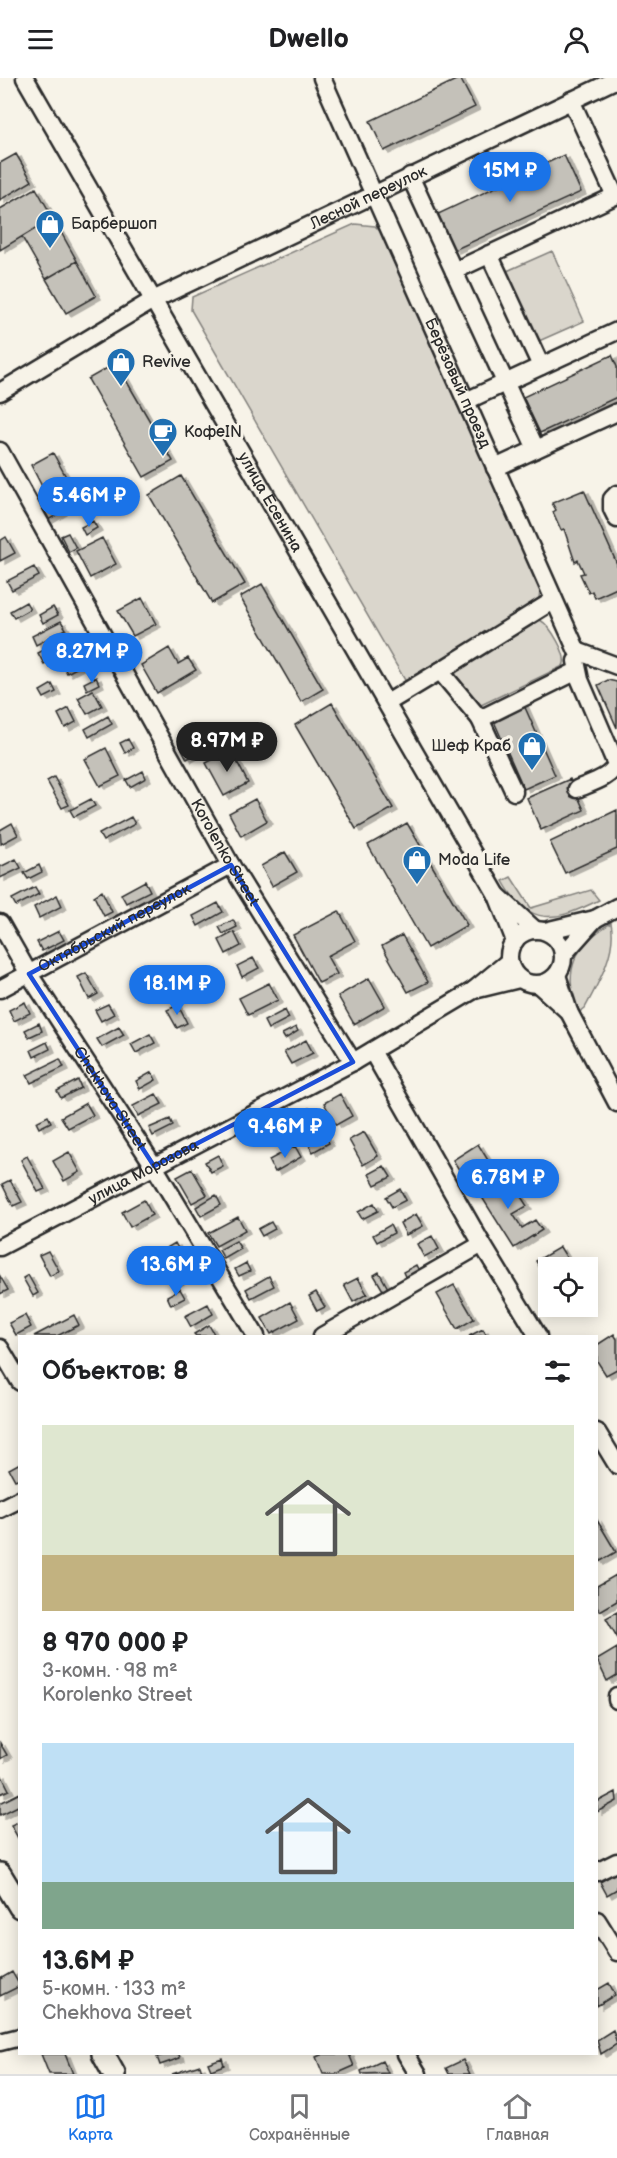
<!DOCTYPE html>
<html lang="ru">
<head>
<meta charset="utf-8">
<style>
	:root { --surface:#fff; --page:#f6f6f6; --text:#202124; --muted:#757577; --line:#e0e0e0; --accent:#1a73e8 }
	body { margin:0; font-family:"Balsamiq Sans",sans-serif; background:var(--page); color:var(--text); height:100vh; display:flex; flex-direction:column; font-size:22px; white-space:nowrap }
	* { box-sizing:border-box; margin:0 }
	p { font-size:20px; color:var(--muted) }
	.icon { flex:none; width:33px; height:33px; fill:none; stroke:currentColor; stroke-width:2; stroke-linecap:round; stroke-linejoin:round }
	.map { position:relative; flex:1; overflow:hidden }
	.sheet { position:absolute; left:18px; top:1257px; width:580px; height:720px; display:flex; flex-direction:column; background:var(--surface); border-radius:0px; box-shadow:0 3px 15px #0003 }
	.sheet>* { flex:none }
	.controls { position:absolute; left:538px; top:1179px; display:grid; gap:12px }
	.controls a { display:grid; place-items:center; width:60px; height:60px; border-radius:0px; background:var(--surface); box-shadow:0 3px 15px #0003; font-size:30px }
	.price { position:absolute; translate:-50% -51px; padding:0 14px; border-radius:21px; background:var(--accent); color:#fff; font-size:20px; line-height:39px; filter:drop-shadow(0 2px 3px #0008) }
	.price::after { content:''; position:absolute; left:50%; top:36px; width:18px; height:14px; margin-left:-9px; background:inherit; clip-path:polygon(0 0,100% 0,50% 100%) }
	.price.active { background:#222; color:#fff }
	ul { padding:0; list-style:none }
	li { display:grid; align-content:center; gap:12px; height:318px; padding:0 24px }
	li span { display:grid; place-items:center; height:186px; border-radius:0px; color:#555 }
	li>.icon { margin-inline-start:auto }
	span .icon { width:108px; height:108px; fill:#fffc; stroke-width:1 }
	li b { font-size:26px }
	h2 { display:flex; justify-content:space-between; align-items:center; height:72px; padding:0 24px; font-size:26px }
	header { display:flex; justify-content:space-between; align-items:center; height:78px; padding:0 24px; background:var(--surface); font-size:27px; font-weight:700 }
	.tabs { display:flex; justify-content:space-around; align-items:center; height:84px; border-top:2px solid var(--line); background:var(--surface); font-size:16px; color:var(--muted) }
	.tabs a { display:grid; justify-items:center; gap:3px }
	.tabs .active { color:var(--accent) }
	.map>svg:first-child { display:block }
</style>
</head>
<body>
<header><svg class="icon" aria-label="menu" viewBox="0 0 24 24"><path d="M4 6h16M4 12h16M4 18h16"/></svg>Dwello<svg class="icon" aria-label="person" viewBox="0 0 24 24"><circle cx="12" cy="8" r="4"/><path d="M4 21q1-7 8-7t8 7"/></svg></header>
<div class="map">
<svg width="617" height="1996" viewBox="0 0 617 1996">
	<defs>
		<filter id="shadow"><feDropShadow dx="5" dy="3" stdDeviation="0" flood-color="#0004"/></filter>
	</defs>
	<rect width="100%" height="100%" fill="#f7f3e8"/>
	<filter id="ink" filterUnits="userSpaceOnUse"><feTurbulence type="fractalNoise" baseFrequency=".0167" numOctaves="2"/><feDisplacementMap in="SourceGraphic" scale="12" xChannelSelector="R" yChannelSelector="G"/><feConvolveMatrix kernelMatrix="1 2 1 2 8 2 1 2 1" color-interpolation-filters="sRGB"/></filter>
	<g filter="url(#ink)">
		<path fill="#dad6cc" stroke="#82807c" stroke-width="1.5" d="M355,146L375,148L380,153L540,512L539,520L534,526L406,604L191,232L192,219Z
			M552,173L584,243L539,263L507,193Z
			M540,542C550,547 569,578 563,588L481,627H474L454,601L457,591Z
			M511,799L531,830L591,812L599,822C557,843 529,851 503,803Z
			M611,845C617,873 599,904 585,930L578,935C562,893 574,867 611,845Z"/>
		<path fill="#c4c1b9" stroke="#2b2b2b" stroke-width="1.5" filter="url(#shadow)" d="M460,0L475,29L384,73L370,43Z
			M16,76L32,103L0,122V85Z
			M564,77L581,114L454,172L438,136Z
			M36,110L53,140L0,172V131Z
			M53,140L77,183L46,201L22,159Z
			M77,183L96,218L66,235L46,201Z
			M612,277L617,289V319L540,355L523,319Z
			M116,285L173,383L144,399L88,301Z
			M53,375L71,408L48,420L31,387Z
			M181,398L245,506L212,525L149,417Z
			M584,412L617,486V510L595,520L592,513L589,515L580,496L584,495L578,482L575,484L564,451L561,452L553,434L556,432L552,425Z
			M58,426L62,434L48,442L44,433Z
			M93,443L97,450L85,457L81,449Z
			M68,455L76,470L69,474L61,458Z
			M6,459L15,475L0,483V463Z
			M102,460L116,486L90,500L76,473Z
			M34,489L39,498L12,512L7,503Z
			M262,506L323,611L301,624L240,519Z
			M142,520L156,546L133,558L118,533Z
			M26,524L30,531L14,540L10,533Z
			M53,529L58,537L43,545L39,537Z
			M61,543L66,551L36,567L32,558Z
			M53,567L59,578L44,586L38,575Z
			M169,570L178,586L188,580L196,592L157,615L141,587Z
			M78,574L84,586L67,595L61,584Z
			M96,599L99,606L87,612L84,605Z
			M608,602L617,604V650L598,607Z
			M52,606L56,614L44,620L40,613Z
			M93,612L102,628L87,636L78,620Z
			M332,625L393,730L356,751L295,647Z
			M523,625L555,697L524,711L492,639Z
			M69,630L76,644L65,650L58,636Z
			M108,638L112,646L89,659L85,651Z
			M202,655L209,669L187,681L180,667Z
			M128,661L133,670L125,675L120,665Z
			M106,670L120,698L100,708L85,681Z
			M231,672L248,705L224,718L206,685Z
			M143,693L146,700L130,709L126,702Z
			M54,699L69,727L62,730L47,703Z
			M570,701L584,732L541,752L527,720Z
			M91,721L95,728L74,739L70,732Z
			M255,721L267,743L241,758L229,735Z
			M617,732V771L565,795L550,764Z
			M131,739L135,746L103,763L99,756Z
			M12,745L18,757L1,766L0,752Z
			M407,745L467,847L427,870L368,767Z
			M285,774L297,794L272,808L261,788Z
			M16,781L21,790L0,800V789Z
			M39,787L42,794L28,801L24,795Z
			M145,803L150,813L126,825L121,816Z
			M35,809L39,816L16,828L12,821Z
			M102,813L112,834L104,838L94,818Z
			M57,817L62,828L39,840L34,829Z
			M218,825L223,834L198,848L193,838Z
			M339,833L355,863L327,878L337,896L319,905L293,857Z
			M233,842L237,849L223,856L219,849Z
			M59,853L64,862L42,873L37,864Z
			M234,854L241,868L226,876L219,862Z
			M402,857L428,904L408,914L382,868Z
			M253,880L259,890L242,899L237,888Z
			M86,895L98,916L89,921L78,899Z
			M369,900L385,928L354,946L338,918Z
			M269,905L278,922L248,937L239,920Z
			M25,924L30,935L14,943L9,932Z
			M108,926L114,936L101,943L95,932Z
			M178,927L187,945L177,950L167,932Z
			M285,932L289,940L268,951L264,943Z
			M39,945L42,953L29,959L25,952Z
			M119,949L124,957L102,969L97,961Z
			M296,949L298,953L285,961L282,956Z
			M150,956L155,965L136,975L131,966Z
			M306,962L313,975L291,986L284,974Z
			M47,964L50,971L34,979L31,972Z
			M60,981L64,989L31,1005L27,997Z
			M152,994L156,1002L140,1011L136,1003Z
			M78,1002L81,1010L61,1020L57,1013Z
			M156,1016L162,1026L138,1038L133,1028Z
			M340,1016L352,1038L336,1047L324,1025Z
			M86,1025L93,1037L68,1050L61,1039Z
			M309,1030L329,1065L313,1074L294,1039Z
			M48,1038L51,1044L39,1050L36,1044Z
			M170,1041L173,1048L153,1058L149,1050Z
			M364,1054L378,1078L363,1087L349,1062Z
			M478,1066L494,1092L469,1108L453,1082Z
			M295,1068L301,1079L275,1094L269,1082Z
			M69,1074L80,1094L64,1103L53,1083Z
			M218,1077L223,1088L211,1094L205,1084Z
			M27,1078L45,1111L38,1114L21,1082Z
			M384,1088L391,1099L375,1107L369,1096Z
			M192,1091L207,1117L192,1125L177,1099Z
			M506,1095L527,1128L513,1136L522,1150L535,1142L542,1152L514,1170L478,1113Z
			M10,1102L22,1124L13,1128L2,1106Z
			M400,1111L406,1122L392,1129L386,1119Z
			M216,1117L221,1127L201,1138L196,1129Z
			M144,1122L152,1137L130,1149L122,1134Z
			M374,1125L378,1133L362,1141L358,1134Z
			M416,1136L423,1148L406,1157L400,1145Z
			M238,1139L245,1152L216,1168L208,1155Z
			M271,1144L275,1151L262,1158L258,1151Z
			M390,1147L394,1155L377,1164L373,1157Z
			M432,1158L439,1171L424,1179L417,1166Z
			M236,1163L241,1171L224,1181L219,1172Z
			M175,1165L183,1179L160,1191L153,1178Z
			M560,1169L573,1190H549V1205L536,1183Z
			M48,1173L59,1193L50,1198L39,1177Z
			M246,1185L250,1193L239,1198L235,1191Z
			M416,1187L420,1195L407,1203L403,1194Z
			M190,1188L194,1195L177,1204L173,1197Z
			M379,1194L389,1212L384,1214L374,1197Z
			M28,1197L38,1215L33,1218L23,1200Z
			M0,1198L8,1212L0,1216Z
			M269,1198L274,1208L251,1220L246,1211Z
			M358,1200L367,1216L353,1224L344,1207Z
			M454,1207L474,1241L457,1251L437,1216Z
			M180,1211L185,1220L171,1227L167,1218Z
			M316,1214L325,1229L317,1233L309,1218Z
			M290,1224L299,1241L271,1256L262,1240Z
			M208,1226L213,1236L191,1249L185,1238Z
			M25,1237L31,1249L16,1257L9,1245Z
			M74,1237L79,1247L57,1258H34Z
			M209,1247L215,1258H196L194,1256Z
			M483,1251L487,1258H469Z
			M614,1256L617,1261V1291L606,1297L597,1283V1267Z
			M20,1385V1400L15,1402L9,1391Z
			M597,1442L616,1474L599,1484L597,1481Z
			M616,1497L617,1523L600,1533L597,1528V1508Z
			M617,1534V1559L606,1540Z
			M617,1570V1597L607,1603L597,1582Z
			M0,1665L7,1677L0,1681Z
			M1,1696L9,1712L0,1716V1697Z
			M616,1714L617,1723L597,1734V1724Z
			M20,1715V1727L0,1737V1725Z
			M20,1743V1759L18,1760L11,1747Z
			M617,1794V1811L607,1817L600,1804Z
			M12,1894L20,1908L0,1918V1901Z
			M609,1905L615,1917L597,1928V1912Z
			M613,1952L617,1966L601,1976L597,1962Z
			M41,1976H65L73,1996H49Z
			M167,1976H179L180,1980L160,1987L157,1979Z
			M323,1976H349L354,1988L336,1996H323L316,1979Z
			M222,1980L224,1987L211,1992L208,1985Z
			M463,1982L470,1996H449L446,1990Z
			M382,1983L388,1995L362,1996L361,1993Z
			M200,1987L203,1996H172Z"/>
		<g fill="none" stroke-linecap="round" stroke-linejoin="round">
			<g stroke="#2b2b2b" stroke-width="21">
				<g id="minor">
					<path id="s1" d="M25,0L497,817"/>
					<path id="s2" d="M322,0L577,573L617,588"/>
					<path d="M571,22L615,118"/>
					<path d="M410,98L536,371"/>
					<path d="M489,176L541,288"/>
					<path d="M454,193L617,117"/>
					<path id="s3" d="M0,314L153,222L617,1"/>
					<path d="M466,323L617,253"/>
					<path id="s4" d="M0,373L231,787L353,984"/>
					<path d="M495,390L617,334"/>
					<path d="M617,416L612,421V431L617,441"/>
					<path d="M576,583L580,602L616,686C611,700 590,705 577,711"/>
					<path d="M440,593L554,522"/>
					<path d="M387,625L440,593L480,641L577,593"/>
					<path d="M480,641L514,714"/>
					<path d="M595,841L617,829"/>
					<path id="s5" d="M0,845L29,896L154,1088L256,1258"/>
					<circle cx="536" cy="879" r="27"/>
					<path d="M545,853L595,841L563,877"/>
					<path d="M515,863L497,817L535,852"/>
					<path d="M509,883L474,912L519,901"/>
					<path d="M539,907L569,934L557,897"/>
					<path id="s6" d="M0,911L231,787"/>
					<path d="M569,934L617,1025"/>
					<path d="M372,973L482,1166L538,1258"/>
					<path id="s7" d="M0,1169L353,984L474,912"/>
					<path d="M322,1258L482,1166"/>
					<path d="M0,1270L20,1304"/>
					<path d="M597,1354L617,1387"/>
					<path d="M0,1431L20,1421"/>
					<path d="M617,1618V1622"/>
					<path d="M597,1794L617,1784"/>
					<path d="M597,1842L617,1874"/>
					<path d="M0,1964L20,1959"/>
					<path d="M406,1976L418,1996"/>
				</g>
			</g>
			<g stroke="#2b2b2b" stroke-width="26">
				<path id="major" d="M0,1796L20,1829
					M103,1976L114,1996"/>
			</g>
			<use href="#minor" stroke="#f7f3e8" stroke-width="16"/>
			<use href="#major" stroke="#f7f3e8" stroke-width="21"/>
		</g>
	</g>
	<path fill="none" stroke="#1d4ed8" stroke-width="4.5" stroke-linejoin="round" d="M231,787L353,984L154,1088L29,896Z"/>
	<defs>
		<g id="shop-pin" transform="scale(1.5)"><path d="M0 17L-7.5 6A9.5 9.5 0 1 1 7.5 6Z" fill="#1f6fb2" stroke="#f7f3e8"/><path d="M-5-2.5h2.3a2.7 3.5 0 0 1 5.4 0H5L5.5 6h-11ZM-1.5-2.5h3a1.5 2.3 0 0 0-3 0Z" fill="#fff"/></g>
		<g id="cafe-pin" transform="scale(1.5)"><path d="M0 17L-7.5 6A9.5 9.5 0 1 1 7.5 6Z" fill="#1f6fb2" stroke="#f7f3e8"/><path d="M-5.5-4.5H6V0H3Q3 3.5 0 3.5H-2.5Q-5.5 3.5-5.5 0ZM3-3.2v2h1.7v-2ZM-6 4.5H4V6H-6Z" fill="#fff"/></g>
	</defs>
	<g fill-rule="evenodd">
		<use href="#shop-pin" x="50" y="146"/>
		<use href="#shop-pin" x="121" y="284"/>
		<use href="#cafe-pin" x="163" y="354"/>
		<use href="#shop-pin" x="532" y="668"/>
		<use href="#shop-pin" x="417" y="782"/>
	</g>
	<g text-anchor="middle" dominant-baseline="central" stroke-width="6" stroke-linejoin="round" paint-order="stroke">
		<g font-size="16" fill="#2b2b2b" stroke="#f7f3e8">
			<text stroke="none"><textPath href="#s3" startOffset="417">Лесной переулок</textPath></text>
			<text stroke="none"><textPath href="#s2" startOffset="334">Берёзовый проезд</textPath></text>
			<text stroke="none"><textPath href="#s1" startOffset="490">улица Есенина</textPath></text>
			<text stroke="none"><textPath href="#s4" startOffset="460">Korolenko Street</textPath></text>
			<text stroke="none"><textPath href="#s6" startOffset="130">Октябрьский переулок</textPath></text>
			<text stroke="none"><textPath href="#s5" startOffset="207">Chekhova Street</textPath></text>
			<text stroke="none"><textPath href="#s7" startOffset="162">улица Морозова</textPath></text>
		</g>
		<g font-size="16" fill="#2b2b2b" stroke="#f7f3e8" text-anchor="start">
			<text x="71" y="146">Барбершоп</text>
			<text x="142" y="284">Revive</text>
			<text x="184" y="354">КофеIN</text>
			<text x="511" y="668" text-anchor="end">Шеф Краб</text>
			<text x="438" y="782">Moda Life</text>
		</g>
	</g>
</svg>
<div class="controls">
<a><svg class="icon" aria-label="locate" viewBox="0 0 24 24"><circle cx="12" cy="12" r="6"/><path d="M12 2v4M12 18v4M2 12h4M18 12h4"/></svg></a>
</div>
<b class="price" style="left:510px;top:125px">15M ₽</b>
<b class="price" style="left:89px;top:450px">5.46M ₽</b>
<b class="price" style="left:92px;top:606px">8.27M ₽</b>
<b class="price active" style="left:227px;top:695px">8.97M ₽</b>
<b class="price" style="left:177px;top:938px">18.1M ₽</b>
<b class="price" style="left:285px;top:1081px">9.46M ₽</b>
<b class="price" style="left:508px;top:1132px">6.78M ₽</b>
<b class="price" style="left:176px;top:1219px">13.6M ₽</b>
<section class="sheet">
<h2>Объектов: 8<svg class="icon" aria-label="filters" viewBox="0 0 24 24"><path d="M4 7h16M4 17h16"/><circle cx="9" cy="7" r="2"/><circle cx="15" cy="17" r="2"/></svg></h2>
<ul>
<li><span style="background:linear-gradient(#dfe7d0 70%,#c2b280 0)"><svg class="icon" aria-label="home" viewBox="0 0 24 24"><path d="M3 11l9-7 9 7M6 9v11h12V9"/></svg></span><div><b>8 970 000 ₽</b><p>3-комн. · 98 m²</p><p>Korolenko Street</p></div></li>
<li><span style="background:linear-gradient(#bfe0f5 75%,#7fa58c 0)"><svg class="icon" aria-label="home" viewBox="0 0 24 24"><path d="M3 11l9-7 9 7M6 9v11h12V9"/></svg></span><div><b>13.6M ₽</b><p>5-комн. · 133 m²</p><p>Chekhova Street</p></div></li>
</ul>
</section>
</div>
<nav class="tabs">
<a class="active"><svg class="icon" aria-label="map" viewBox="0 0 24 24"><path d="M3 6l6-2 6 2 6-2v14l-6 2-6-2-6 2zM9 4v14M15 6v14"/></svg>Карта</a>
<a><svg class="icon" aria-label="saved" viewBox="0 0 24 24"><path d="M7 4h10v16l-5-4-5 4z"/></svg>Сохранённые</a>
<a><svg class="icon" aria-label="home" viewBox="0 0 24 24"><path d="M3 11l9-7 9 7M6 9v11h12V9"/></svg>Главная</a>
</nav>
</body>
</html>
